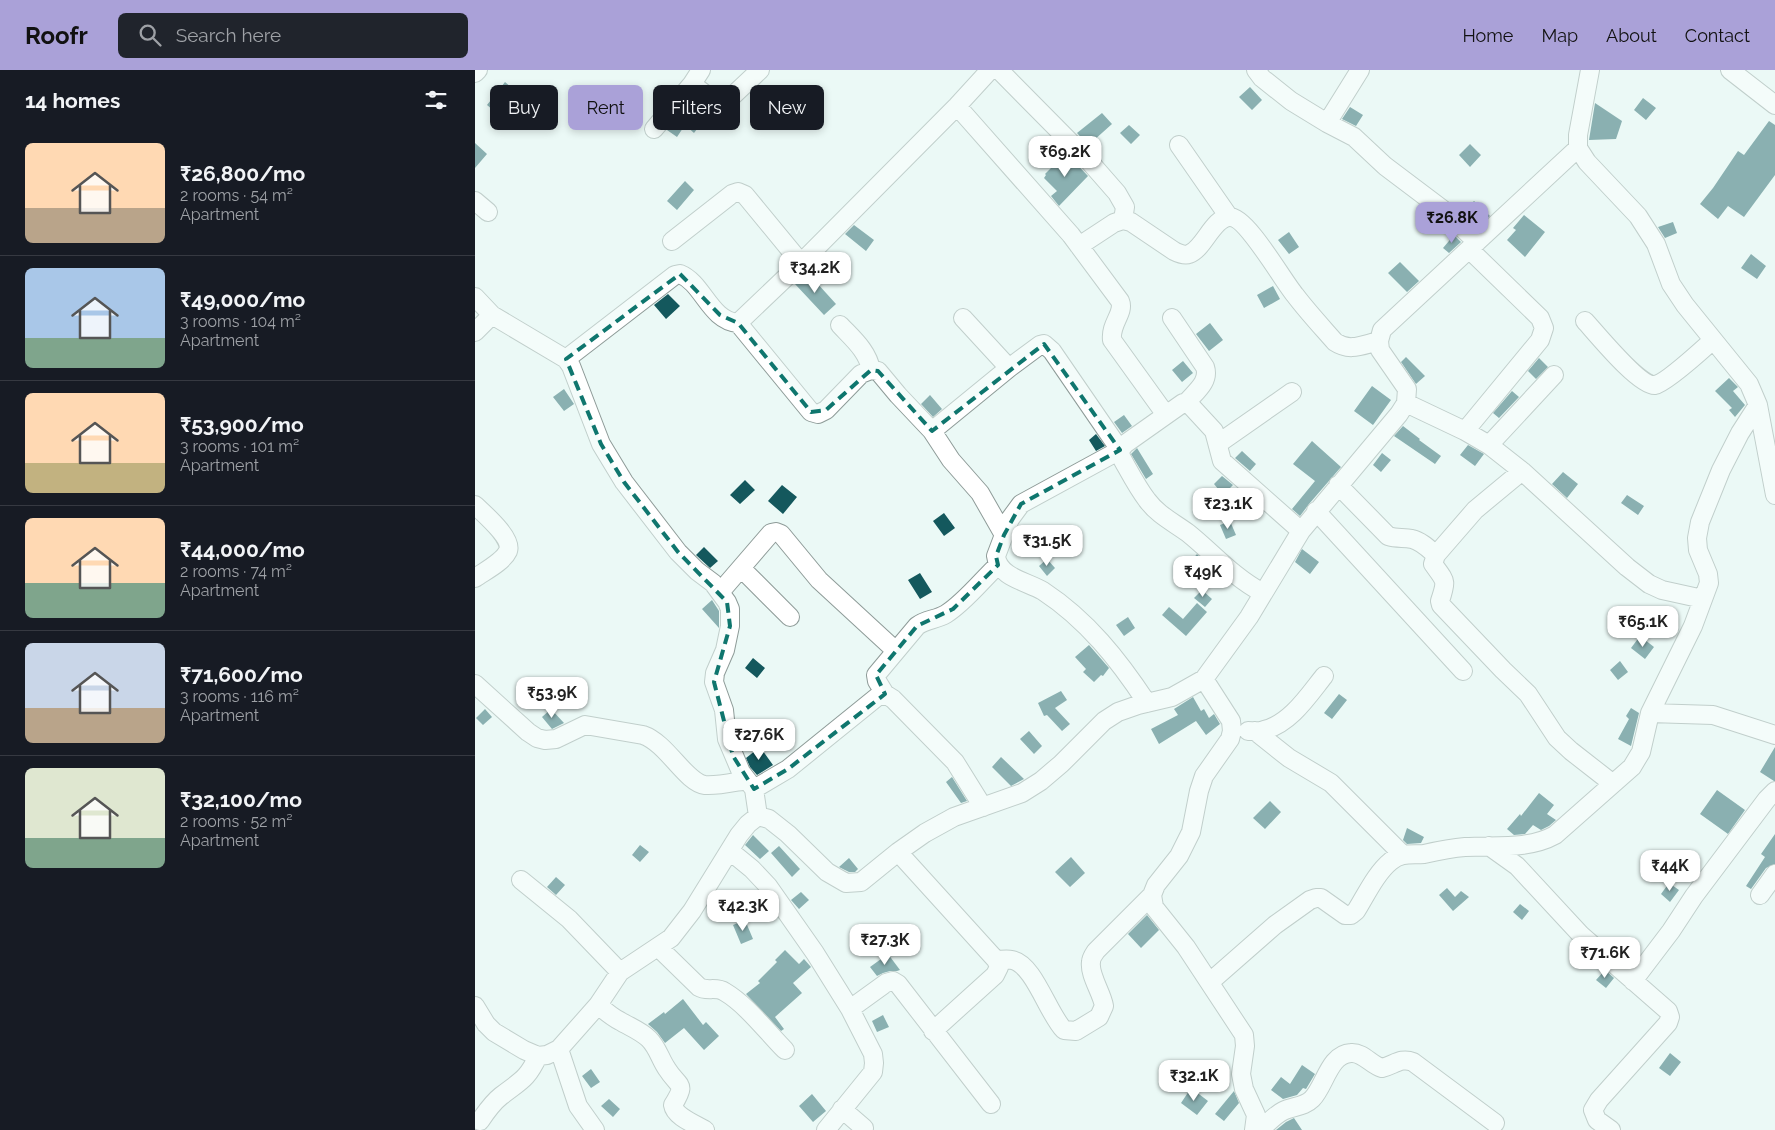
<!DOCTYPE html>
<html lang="en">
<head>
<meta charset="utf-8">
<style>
	:root { --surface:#171b24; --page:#20242c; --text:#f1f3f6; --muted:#9ea1a6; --line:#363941; --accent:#aaa1d8 }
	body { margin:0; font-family:Raleway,sans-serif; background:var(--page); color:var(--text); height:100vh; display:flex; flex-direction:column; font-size:19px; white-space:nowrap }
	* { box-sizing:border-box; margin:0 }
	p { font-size:16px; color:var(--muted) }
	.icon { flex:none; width:28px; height:28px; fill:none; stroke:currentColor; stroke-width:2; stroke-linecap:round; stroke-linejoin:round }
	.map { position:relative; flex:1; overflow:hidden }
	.side { display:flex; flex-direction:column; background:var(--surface); width:475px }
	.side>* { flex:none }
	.top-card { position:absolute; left:15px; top:15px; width:475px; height:45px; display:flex; gap:10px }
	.price { position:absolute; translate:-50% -42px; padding:0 11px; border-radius:10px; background:#fff; color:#222; font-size:16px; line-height:32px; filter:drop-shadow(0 1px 2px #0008) }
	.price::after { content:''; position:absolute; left:50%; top:30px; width:15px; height:11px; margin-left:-8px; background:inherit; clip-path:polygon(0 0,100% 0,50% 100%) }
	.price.selected { background:var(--accent); color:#111 }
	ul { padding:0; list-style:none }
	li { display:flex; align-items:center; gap:15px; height:125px; padding:0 25px }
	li+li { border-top:1px solid var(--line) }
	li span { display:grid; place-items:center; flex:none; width:140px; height:100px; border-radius:8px; color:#555 }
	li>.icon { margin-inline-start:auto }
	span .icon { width:60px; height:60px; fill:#fffc; stroke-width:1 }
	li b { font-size:21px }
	h2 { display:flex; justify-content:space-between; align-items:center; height:60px; padding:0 25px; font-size:21px }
	.pill { padding:0 18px; border-radius:8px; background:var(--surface); box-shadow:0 2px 8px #0003; font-size:18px; line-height:45px }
	.pill.selected { background:var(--accent); color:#111 }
	header { display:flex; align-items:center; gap:30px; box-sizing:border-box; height:70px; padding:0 25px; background:var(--accent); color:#111 }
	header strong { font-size:24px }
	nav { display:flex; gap:28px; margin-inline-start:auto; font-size:18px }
	.search { width:350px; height:45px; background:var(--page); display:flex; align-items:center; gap:12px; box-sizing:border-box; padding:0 18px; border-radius:8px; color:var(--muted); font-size:19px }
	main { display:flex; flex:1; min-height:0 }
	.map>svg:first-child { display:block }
</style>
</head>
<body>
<header>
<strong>Roofr</strong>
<div class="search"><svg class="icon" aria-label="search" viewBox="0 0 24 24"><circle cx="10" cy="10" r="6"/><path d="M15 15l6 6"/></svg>Search here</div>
<nav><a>Home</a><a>Map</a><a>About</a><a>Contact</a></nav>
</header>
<main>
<section class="side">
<h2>14 homes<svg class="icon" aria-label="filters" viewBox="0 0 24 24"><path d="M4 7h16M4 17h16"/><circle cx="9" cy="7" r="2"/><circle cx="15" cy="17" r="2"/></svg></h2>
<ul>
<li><span style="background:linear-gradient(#ffd9b3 65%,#b9a48a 0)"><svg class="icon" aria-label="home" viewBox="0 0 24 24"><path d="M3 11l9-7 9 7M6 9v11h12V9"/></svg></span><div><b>₹26,800/mo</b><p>2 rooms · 54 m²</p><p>Apartment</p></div></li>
<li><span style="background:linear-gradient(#a9c7e8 70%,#7fa58c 0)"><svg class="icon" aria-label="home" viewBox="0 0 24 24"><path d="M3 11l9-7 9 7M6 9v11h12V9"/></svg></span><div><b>₹49,000/mo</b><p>3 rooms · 104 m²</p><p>Apartment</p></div></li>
<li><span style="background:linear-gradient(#ffd9b3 70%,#c2b280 0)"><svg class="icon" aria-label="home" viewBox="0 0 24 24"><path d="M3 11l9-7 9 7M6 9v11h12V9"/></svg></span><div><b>₹53,900/mo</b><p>3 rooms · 101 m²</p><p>Apartment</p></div></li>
<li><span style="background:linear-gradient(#ffd9b3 65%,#7fa58c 0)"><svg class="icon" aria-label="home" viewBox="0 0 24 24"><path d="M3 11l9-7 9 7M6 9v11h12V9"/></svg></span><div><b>₹44,000/mo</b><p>2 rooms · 74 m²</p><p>Apartment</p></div></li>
<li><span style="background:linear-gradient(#c9d6e8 65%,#b9a48a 0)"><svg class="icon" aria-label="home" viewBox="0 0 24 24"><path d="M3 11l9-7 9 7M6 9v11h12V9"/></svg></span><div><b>₹71,600/mo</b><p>3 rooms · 116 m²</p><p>Apartment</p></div></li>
<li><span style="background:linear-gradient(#dfe7d0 70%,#7fa58c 0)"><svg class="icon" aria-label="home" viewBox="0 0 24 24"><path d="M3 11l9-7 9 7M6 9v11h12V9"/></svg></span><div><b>₹32,100/mo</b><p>2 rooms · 52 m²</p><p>Apartment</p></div></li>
</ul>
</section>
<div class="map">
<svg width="1300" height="1060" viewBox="0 0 1300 1060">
	<rect width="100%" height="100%" fill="#ebf9f6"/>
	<path fill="#14585d" d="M30,12L48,27L30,50L12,35Z
		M775,17L787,30L777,40L764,27Z
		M303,21L315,32L303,45L291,34Z
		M1168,28L1181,38L1171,50L1159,40Z
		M217,30L224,35L216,46L225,55L219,63L210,55L202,67L192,60Z
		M1120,33L1147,51L1141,69L1114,70Z
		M875,37L888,45L881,56L867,49Z
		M627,43L637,54L618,71L619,72L614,76L602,63Z
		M1294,51L1300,55V105L1269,147L1253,136L1243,149L1225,134L1238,118L1263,81L1269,85Z
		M654,55L665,65L656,74L645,63Z
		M0,73L12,84L0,98Z
		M995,74L1006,85L995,97L984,85Z
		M591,83L613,106L584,136L576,126L582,121L569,108L571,105L570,104Z
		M210,111L219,120L202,140L192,131Z
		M999,131L1015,146L1005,154L990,140Z
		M1049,145L1070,162L1050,187L1032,170L1041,160L1038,158Z
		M1198,152L1202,163L1190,168L1183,157Z
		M379,155L399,170L391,181L370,164Z
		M814,162L824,177L814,184L803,170Z
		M979,165L986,172L974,183L968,178Z
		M1276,184L1291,196L1282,209L1266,198Z
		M925,192L944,211L932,222L913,203Z
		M332,202L361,234L349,245L320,214Z
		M798,216L805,229L789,238L782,225Z
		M193,224L205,236L191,249L179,235Z
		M735,253L748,270L734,281L721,264Z
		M931,287L950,306L941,314L926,292Z
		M1064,288L1073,297L1061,309L1053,301Z
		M708,291L718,303L707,312L697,300Z
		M1254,308L1263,317L1258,321L1270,335L1260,347L1254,340L1257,338L1240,321Z
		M897,316L916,330L898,355L879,341Z
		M89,319L99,334L89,341L78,327Z
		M1037,321L1044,327L1024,348L1018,343Z
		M455,325L467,339L458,347L446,334Z
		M649,345L657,356L647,363L639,352Z
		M928,356L945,369L944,370L966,386L960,394L919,366Z
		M621,364L630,376L621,381L614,370Z
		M837,371L866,397L834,434L825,446L817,439L840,411L818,394Z
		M993,375L1009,384L1000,396L985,385Z
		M662,378L678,404L671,409L656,384Z
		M767,381L781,394L775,401L760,388Z
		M907,383L916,390L906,402L898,395Z
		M1088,402L1103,414L1092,428L1077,414Z
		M747,406L758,415L748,425L739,414Z
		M270,410L280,420L265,434L255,425Z
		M307,415L322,427L308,444L293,431Z
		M738,425L746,431L737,442L729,435Z
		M1152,425L1169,436L1163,445L1146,433Z
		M469,443L480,458L469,466L458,451Z
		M755,451L761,465L751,469L745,455Z
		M229,477L243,491L235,498L221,485Z
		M827,479L844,492L835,504L820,492Z
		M722,484L731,493L722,502L714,493Z
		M572,489L580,498L572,506L564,496Z
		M445,503L457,522L445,529L433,510Z
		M727,520L737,529L730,537L719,528Z
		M237,530L244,541V558L227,539Z
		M722,533L732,542L711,566L687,545L694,537L708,549Z
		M653,547L660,558L649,566L641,555Z
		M1165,566L1179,577L1170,589L1156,578Z
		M614,575L634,598L628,606L626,605L619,612L608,602L611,599L600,587Z
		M278,588L290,598L282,608L270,598Z
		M1145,591L1153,602L1143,610L1135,600Z
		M586,621L592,630L580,638L595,654L587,661L572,645L569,646L563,633Z
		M864,624L872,630L857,649L849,643Z
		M718,627L726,641L729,639L734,648L739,644L745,654L731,665L721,651L684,674L676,659L703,645L699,639Z
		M1156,638L1164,643L1156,676L1143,669L1154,649L1151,646Z
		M10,639L17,647L8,655L1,648Z
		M76,639L89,653L77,659L67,647Z
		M554,661L567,676L559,684L545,669Z
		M285,677L298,695L282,705L275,697L271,688Z
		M1300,677V711H1299L1285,702Z
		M526,687L549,709L536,716L517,697Z
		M477,707L492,731L486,733L471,712Z
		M1242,720L1270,740L1253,764L1225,744Z
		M1064,723L1079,735L1072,744L1081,750L1074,756L1066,760L1058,755L1050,764L1039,765L1032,759L1045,744L1046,746Z
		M795,731L806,742L790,759L778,748Z
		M932,758L949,767L946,773L932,774L928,770Z
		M1300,764V794L1291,798L1276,819L1271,816L1290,787L1286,784Z
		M278,765L294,781L285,789L270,775Z
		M165,775L174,782L165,792L157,785Z
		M304,776L325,799L317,807L296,783Z
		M596,787L610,803L595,817L580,802Z
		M374,788L383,799L380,802H374L364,797Z
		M81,807L90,815L81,825L72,817Z
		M1194,813L1204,820L1195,832L1186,824Z
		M972,818L980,827L986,821L994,827L978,841L964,825Z
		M326,822L334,830L324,839L316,830Z
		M1045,834L1054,841L1047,850L1038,842Z
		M672,845L684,860L666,878L653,864Z
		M270,850L278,869L266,874L258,855Z
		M1153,876L1164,886L1157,895L1145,885Z
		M310,880L324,894L329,889L336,897L318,913L327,923L300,947L309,959L306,961L271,924L285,913L283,911L302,892L300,890Z
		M413,884L425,900L422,901H415L408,903L402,906L395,897Z
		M1130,900L1139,908L1131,918L1121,910Z
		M208,929L228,955L231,952L244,966L229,980L209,958L190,973L182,962L173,954L189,942L190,944Z
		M408,945L414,957L402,962L397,951Z
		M1195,983L1206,992L1195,1006L1184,998Z
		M827,995L840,1004L831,1019L828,1018L822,1025L808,1029L796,1020L806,1007L815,1014Z
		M116,999L125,1012L116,1018L107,1006Z
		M716,1018L733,1031L722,1045L706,1033Z
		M759,1021L764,1033L749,1051L740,1044Z
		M337,1024L351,1041L338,1052L324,1036Z
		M134,1029L145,1039L138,1047L126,1036Z
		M819,1048L827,1060H801L811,1052Z"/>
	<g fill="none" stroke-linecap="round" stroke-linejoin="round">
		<g stroke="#8e9b98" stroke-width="20">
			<path id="minor" d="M524,0L614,91L642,123L650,137L648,150
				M781,0L787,8L816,31L852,53L879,67L910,96L967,139L1002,172
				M1115,0L1103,65V78L1112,92L1163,146L1181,174L1196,214L1210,235L1274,314L1283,335L1300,425
				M1255,0L1300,35
				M0,3L3,0
				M217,14L239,31L250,33L285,0
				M482,36L596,165L645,231C650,243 635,253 637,270L691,345
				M852,53L885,0
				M179,59L217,14L226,0
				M704,75L754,147
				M0,131L13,142
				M197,171L257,124L263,122L270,125L326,193
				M604,176L639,153L648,150L656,152L699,181C703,183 709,186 714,184C729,179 738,147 755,147C772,147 808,211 820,225C832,241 846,256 860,272C875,282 887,275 904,271
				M0,227L17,245L91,289L96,296L126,374L149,412L203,482L222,501L238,513L252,532L255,539V556L250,580L240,603L239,612L249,640L252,669L266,702L279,719L283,746
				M488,248L534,298
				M697,248L730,297C735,312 720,322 711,333
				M1110,251C1121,263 1165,317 1180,315C1191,313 1228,279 1238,270
				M263,253L336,342L343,344L351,340L386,304L396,300L403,301L423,325L457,361L476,390L505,423L529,465
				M365,255C377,268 393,281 396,300
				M0,262L17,245
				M91,289L200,205L205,204C228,213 235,251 263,253L326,193L482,36L515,0
				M931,333L990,361L1014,375L1047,401L1152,497L1174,514L1187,520L1228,529
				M457,361L534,298L565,275L569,274L577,281L645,380L546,434L535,449L521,486C523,507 553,512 568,521C612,550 643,589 672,633
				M990,361L1065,270L1069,258L1065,248L995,180
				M744,373L817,322
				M1014,375L1079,305
				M1047,401L1000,440L961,485L958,494C971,512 972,510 965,531L966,535L1028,600L1053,624L1082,668L1096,681L1137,713
				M863,415L913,466C922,469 929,467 937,469C946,471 954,479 961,485
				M0,435C8,443 38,468 33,481C28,492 10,501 0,508
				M841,441L988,601
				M266,498L315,547
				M246,521L296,463L301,462L306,464L344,510L421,581
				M788,523C758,507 739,484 713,463C698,452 683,445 672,430C662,417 654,401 646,387L645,380L650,374L708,333L715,335L739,361L747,391L826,461
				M729,609L756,651L757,661L755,669L729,706L724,721L716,762L704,786L681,815L677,825L679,837L711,877L769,965L770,976L766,1004L769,1019L781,1045L779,1060
				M0,614L53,662L62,668L70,670L81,669L110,655L168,665C192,673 211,713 230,715C243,716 259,712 272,710
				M410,624L402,611L401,605L442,556C451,549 461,550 471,544C489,533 507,510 523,495
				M1175,643L1238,645L1300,665
				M773,661C778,661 784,662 789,660C815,654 833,626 849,606
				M780,661L814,688L856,713L927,784
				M279,719L313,699L402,627L410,624L418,629L480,692L508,737
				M1014,776L1042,796L1106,865L1193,941L1195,947L1193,953L1124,1030L1118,1040L1122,1050L1136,1060
				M255,781L277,799L293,816L340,883L375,939L398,984L399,993L398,1002L351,1060
				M423,782L521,890L524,897L520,905L458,961
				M46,810L94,849L145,902
				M1285,825L1300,804
				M183,877L224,917C232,922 241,916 250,922C272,935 292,962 310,980
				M521,890C526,890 532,889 537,890C559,894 573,944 589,960L601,961L624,947L629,936C627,923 614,905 616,892C616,888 619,884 621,881L677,825
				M1158,911L1196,861L1219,826L1292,729L1300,721
				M735,912L800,855L835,830L841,828H846L870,845H876L881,841C891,825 901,803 916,791C926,782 937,785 949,784C962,781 976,778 990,777C1020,775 1053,780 1080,765L1157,697L1166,682L1175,643L1218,556L1234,513L1233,504L1223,480L1222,468L1225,452L1246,400L1265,363L1283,335
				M123,935C130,941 137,947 145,951C155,957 166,961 174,969C183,978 185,989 192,999C204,1018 212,1012 198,1035C200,1047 220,1054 230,1060
				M0,936L11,954L19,962L49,980L63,986L72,985L84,979L123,935L145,902L196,868L217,841L264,765L273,754L283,746L294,749L313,764L352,802L371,813L386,812L423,782L450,763L479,747L547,723L566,711L586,694L629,651L643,642L663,635L697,627L729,609L774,547L826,461L924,344L931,333L932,319L905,280L904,271L907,260L1103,78
				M375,939L411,913L418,911L423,914L516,1034
				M84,979L103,1036L120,1060
				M367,1039L389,1058L387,1060
				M5,1051C11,1042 17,1033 26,1026C45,1011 52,1010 63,986
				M787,1058C794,1052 800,1045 808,1041C818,1036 829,1037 837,1029C850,1016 854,984 876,983C888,982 896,995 907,998C919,995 926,987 938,992L1020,1053"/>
		</g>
		<use href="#minor" stroke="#fff" stroke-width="18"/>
	</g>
	<path d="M0 0H1300V1060H0ZM205,204L245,245L263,253L336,342L351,340L396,300L403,301L457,361L569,274L645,380L546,434L529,465L521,486L523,495L478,539L442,556L401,605L410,624L313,699L279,719L258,686L239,612L255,556L252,532L203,482L149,412L126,374L91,289Z" fill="#ebf9f6" fill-opacity=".55" fill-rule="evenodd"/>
	<path fill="none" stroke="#0f766e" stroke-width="4" stroke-dasharray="10 6" stroke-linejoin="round" d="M205,204L245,245L263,253L336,342L351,340L396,300L403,301L457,361L569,274L645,380L546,434L529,465L521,486L523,495L478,539L442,556L401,605L410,624L313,699L279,719L258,686L239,612L255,556L252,532L203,482L149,412L126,374L91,289Z"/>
</svg>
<b class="price" style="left:590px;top:108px">₹69.2K</b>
<b class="price selected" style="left:977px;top:174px">₹26.8K</b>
<b class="price" style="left:340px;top:224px">₹34.2K</b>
<b class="price" style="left:753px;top:460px">₹23.1K</b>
<b class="price" style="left:572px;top:497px">₹31.5K</b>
<b class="price" style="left:728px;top:528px">₹49K</b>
<b class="price" style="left:1168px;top:578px">₹65.1K</b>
<b class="price" style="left:77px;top:649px">₹53.9K</b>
<b class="price" style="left:284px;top:691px">₹27.6K</b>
<b class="price" style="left:1195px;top:822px">₹44K</b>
<b class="price" style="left:268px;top:862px">₹42.3K</b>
<b class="price" style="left:410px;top:896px">₹27.3K</b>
<b class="price" style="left:1130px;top:909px">₹71.6K</b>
<b class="price" style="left:719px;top:1032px">₹32.1K</b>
<div class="top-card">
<a class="pill">Buy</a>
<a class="pill selected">Rent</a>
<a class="pill">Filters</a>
<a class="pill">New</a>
</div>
</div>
</main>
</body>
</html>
